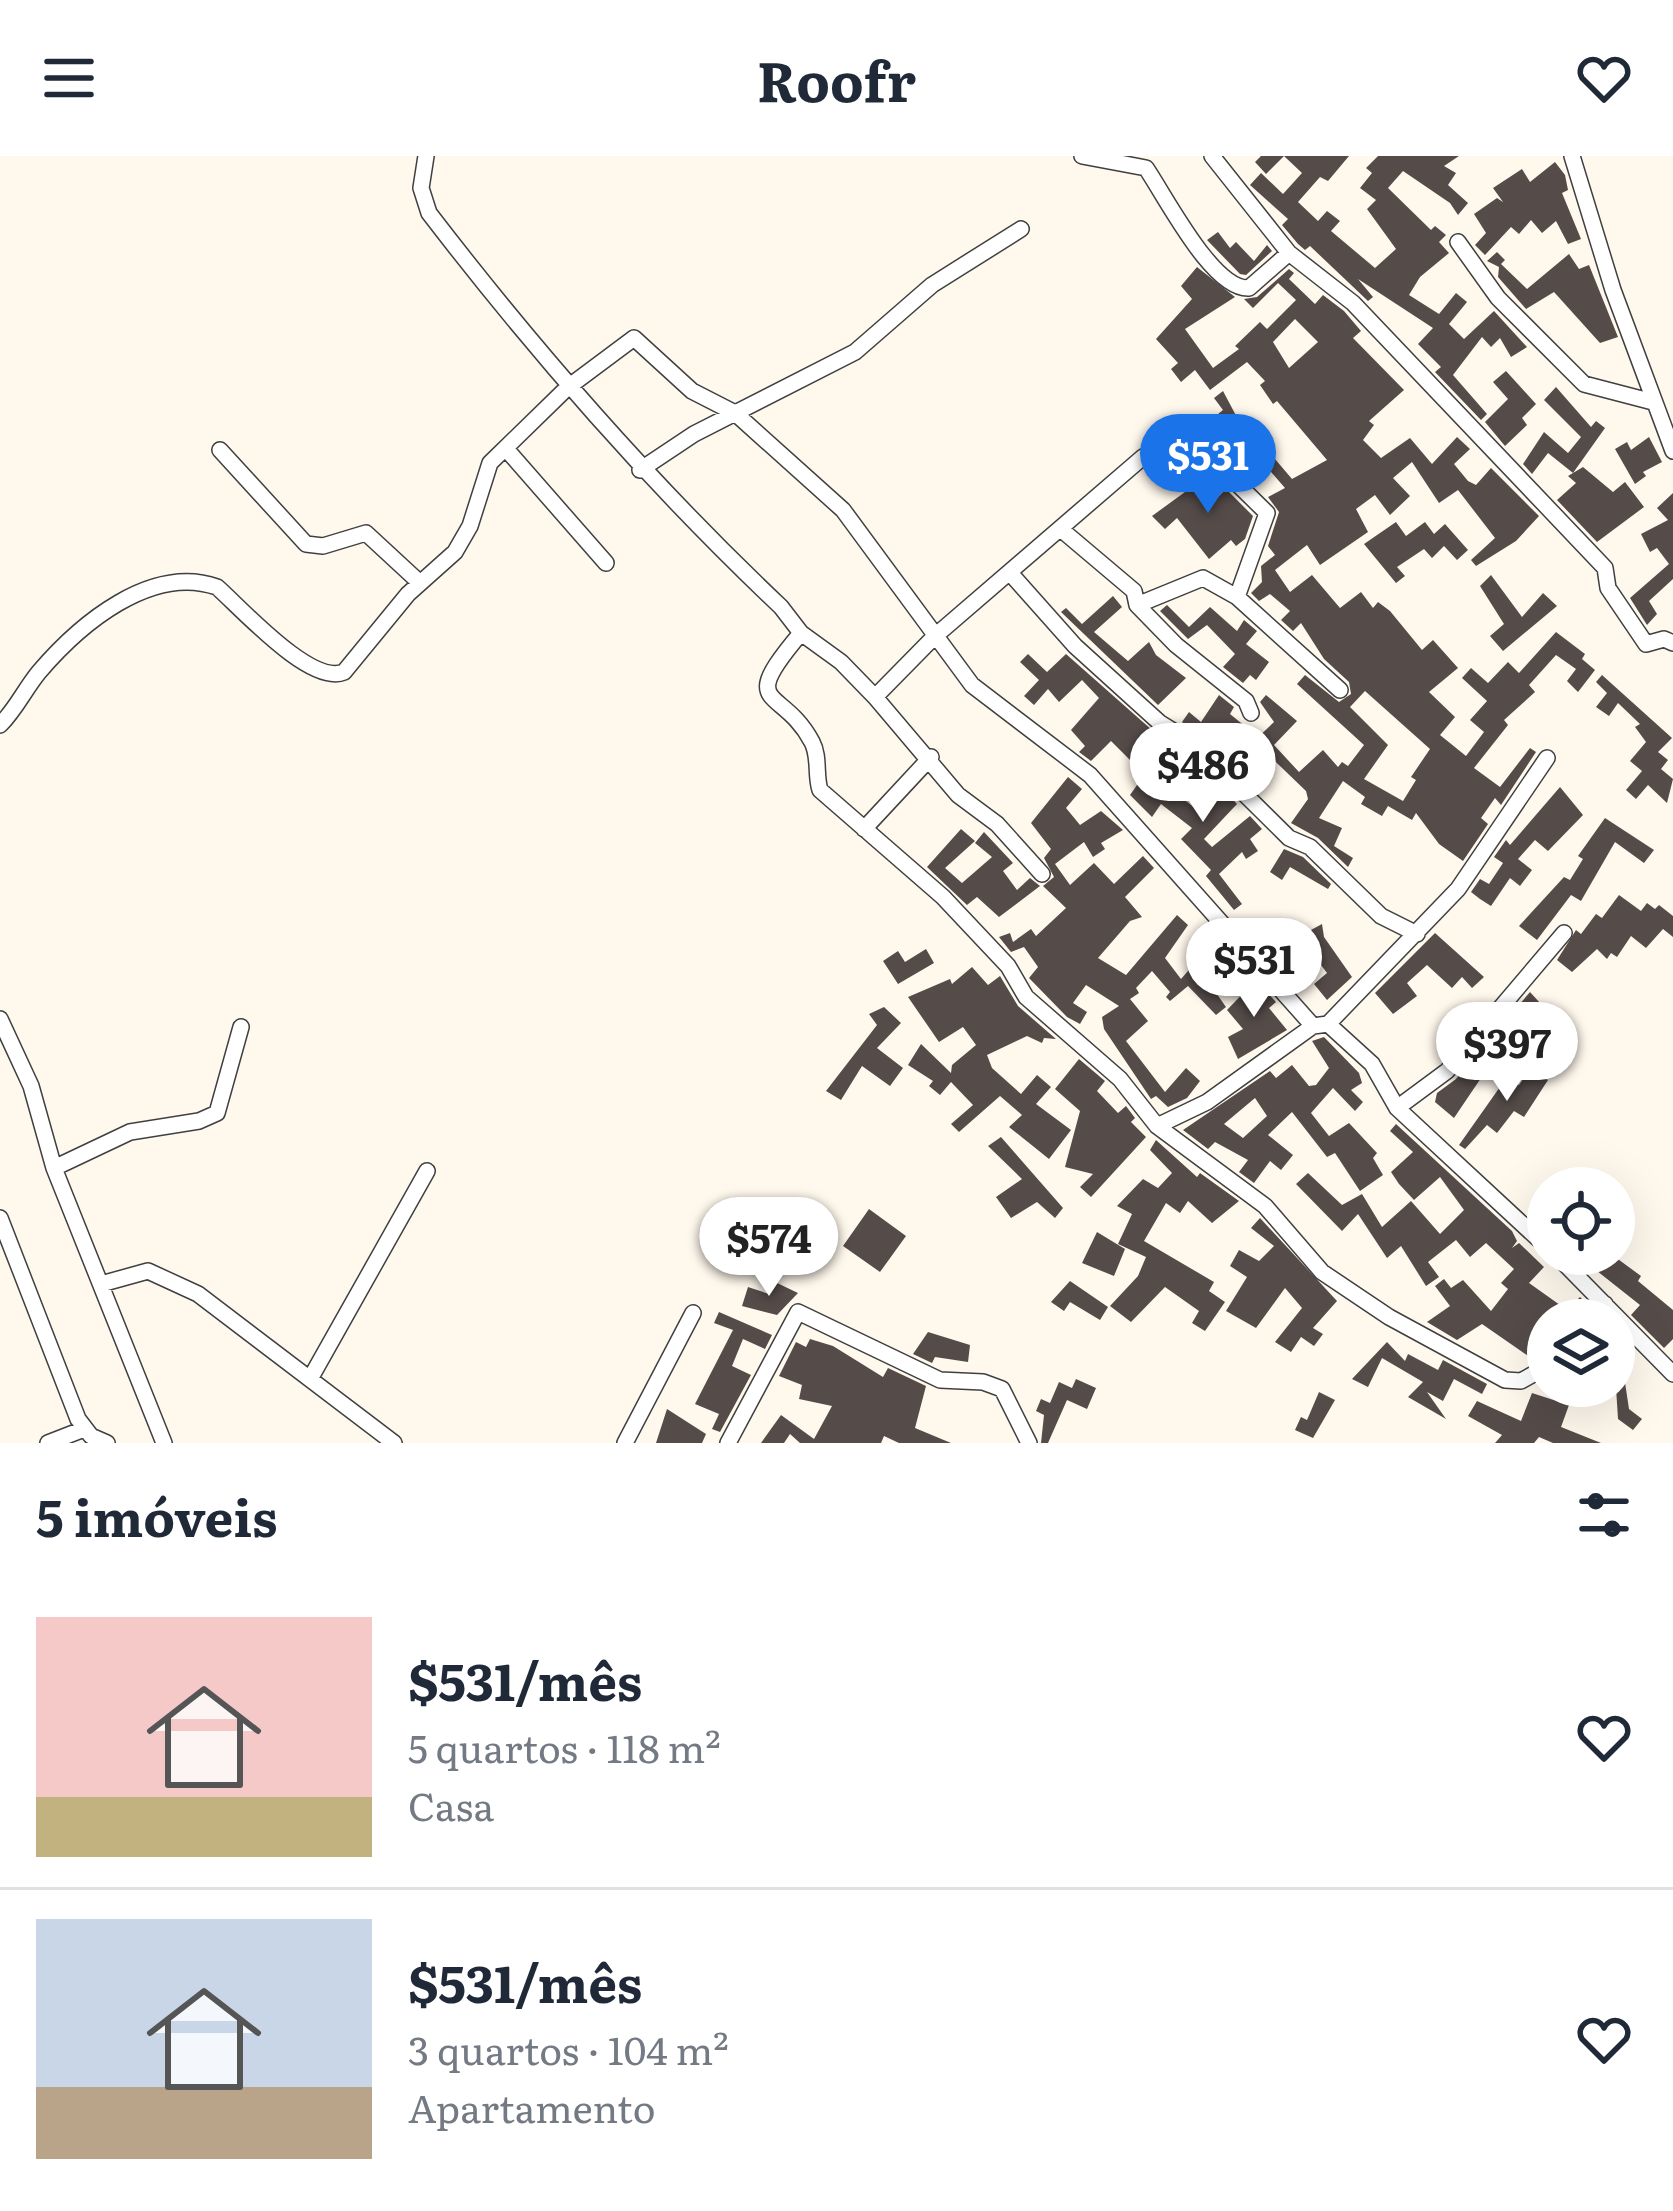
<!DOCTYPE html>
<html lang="pt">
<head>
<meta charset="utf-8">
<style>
	:root { --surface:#fff; --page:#f6f6f7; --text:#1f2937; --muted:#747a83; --line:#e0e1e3; --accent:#1a73e8 }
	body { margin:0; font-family:Literata,serif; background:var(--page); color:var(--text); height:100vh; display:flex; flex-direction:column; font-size:45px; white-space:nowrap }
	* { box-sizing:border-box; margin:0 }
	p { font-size:39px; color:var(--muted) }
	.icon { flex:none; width:66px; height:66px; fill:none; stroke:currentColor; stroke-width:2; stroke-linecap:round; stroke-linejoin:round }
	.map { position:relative; height:1287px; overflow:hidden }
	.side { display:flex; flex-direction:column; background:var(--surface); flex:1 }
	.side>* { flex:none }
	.tools { position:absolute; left:1527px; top:1011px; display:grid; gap:24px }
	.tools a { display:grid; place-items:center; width:108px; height:108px; border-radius:50%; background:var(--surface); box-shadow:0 12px 48px #0002; font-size:60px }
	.price { position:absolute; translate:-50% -102px; padding:0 27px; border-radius:42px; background:#fff; color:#222; font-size:39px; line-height:78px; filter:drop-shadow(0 3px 6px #0008) }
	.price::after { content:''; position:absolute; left:50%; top:72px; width:36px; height:27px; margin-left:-18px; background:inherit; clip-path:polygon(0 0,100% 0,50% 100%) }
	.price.selected { background:var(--accent); color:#fff }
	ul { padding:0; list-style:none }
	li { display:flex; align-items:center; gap:36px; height:300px; padding:0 36px }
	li+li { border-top:3px solid var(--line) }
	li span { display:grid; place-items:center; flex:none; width:336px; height:240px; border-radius:0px; color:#555 }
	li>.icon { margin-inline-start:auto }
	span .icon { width:144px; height:144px; fill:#fffc; stroke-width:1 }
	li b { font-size:51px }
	h2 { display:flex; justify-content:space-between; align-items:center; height:144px; padding:0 36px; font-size:51px }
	header { display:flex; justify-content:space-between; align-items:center; height:156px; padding:0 36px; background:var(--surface); font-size:54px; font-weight:700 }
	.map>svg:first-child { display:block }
</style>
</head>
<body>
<header><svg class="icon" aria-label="menu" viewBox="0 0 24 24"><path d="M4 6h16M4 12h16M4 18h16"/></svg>Roofr<svg class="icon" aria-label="heart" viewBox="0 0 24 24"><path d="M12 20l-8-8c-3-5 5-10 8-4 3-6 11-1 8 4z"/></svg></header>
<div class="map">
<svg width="1673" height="1287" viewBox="0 0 1673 1287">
	<rect width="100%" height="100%" fill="#fff8ed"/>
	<path fill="#554c4a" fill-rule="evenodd" d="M1261,0H1349L1328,25L1320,21L1298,46L1318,65L1327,55L1340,65L1331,75L1375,112L1396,93L1367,53L1376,44L1360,32L1372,17L1366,12L1378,0H1459L1444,10L1456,17L1448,29L1468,47L1458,59L1450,47L1403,15L1388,32L1431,74L1435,70L1446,79L1439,86L1449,97L1420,121L1409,139L1439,158L1456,137L1467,146L1449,168L1464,183L1494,155L1527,191L1511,201L1500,182L1491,191L1482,181L1453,219L1487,258L1481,264L1435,216L1441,211L1418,188L1433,172L1358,123L1373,141L1368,145L1310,90L1305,94L1298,88L1282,69L1288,63L1250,29L1261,17L1283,38L1302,17L1284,0L1266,18L1255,6Z
		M1555,6L1565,19L1568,34L1562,37L1581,83L1568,88L1556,65L1542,77L1531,64L1519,78L1511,71L1485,99L1475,89L1486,77L1474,58L1497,42L1503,46L1493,32L1522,13L1530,26Z
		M1218,76L1230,92L1236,86L1254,105L1267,89L1272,95L1246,119L1240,118L1207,84Z
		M1497,96L1505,104L1501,108L1527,133L1569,98L1579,113L1589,109L1618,181L1600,187L1554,136L1526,153L1498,121L1499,111L1487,105Z
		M1197,111L1235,141L1185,173L1213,212L1239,193L1235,190L1260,166L1267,173L1296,144L1278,127L1253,152L1244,143L1257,141L1289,113L1294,117L1289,123L1315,148L1323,139L1344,155L1361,175L1353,182L1404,234L1369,265L1374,269L1363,284L1381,302L1410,282L1432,308L1457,281L1470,293L1454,308L1468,325L1476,329L1491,312L1539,360L1516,385L1476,410L1471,404L1495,382L1458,334L1439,347L1412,306L1393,322L1410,340L1390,359L1375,339L1356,353L1368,376L1320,409L1307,389L1275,414L1290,436L1312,419L1340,452L1361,436L1373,452L1378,446L1390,455L1422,494L1433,484L1458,512L1429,536L1455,561L1440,579L1466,600L1484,576L1470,564L1487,545L1462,522L1471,512L1488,527L1508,506L1519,517L1556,476L1585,498L1582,503L1595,514L1578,536L1567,525L1576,513L1556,499L1529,529L1535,536L1504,564L1508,569L1474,612L1500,631L1530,592L1536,596L1501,649L1495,642L1481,662L1488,668L1463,705L1439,688L1416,657L1412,664L1388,650L1382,660L1361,648L1365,641L1343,625L1319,662L1342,672L1334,690L1353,702L1348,711L1318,682L1291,667L1308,643L1306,635L1254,585L1274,566L1260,546L1266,539L1297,565L1274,589L1299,616L1323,594L1338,611L1342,606L1348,610L1364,589L1297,528L1305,519L1339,546L1351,538L1349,526L1324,503L1301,467L1293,475L1281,464L1290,455L1270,438L1259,445L1251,437L1262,426L1261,410L1275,399L1268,390L1279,356L1268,341L1285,332L1266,310L1275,303L1292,323L1327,304L1277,245L1273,248L1260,229L1265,225L1247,206L1210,234L1195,214L1181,226L1171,213L1178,207L1156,183L1192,143L1181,130ZM1295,163L1318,186L1289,212L1273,186ZM1365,535L1430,593L1411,621L1416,624L1403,645L1364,623L1388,589L1350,551Z
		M1506,215L1536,248L1522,262L1527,269L1505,290L1485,266L1508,243L1493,226Z
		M1556,231L1591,271L1596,265L1605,272L1573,317L1583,311L1613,336L1625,326L1644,351L1597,386L1557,344L1576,327L1568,320L1573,317L1548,297L1532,318L1523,308L1544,276L1568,297L1581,281L1544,244Z
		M1223,235L1241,269L1227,279L1222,271L1200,288L1192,279L1223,254L1214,242Z
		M1649,281L1662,306L1643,316L1646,320L1635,328L1615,293L1627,286L1631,294Z
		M1197,312L1219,340L1226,333L1253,360L1245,383L1236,390L1231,384L1209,403L1177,362L1165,373L1152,360L1196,328L1188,318Z
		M1673,337V423L1649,445L1657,458L1647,469L1630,442L1669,408L1657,392L1650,396L1641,378L1668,364L1657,352Z
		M1396,366L1406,380L1425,366L1434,378L1445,368L1468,394L1457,404L1444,390L1432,402L1424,393L1397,411L1405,420L1396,427L1364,388Z
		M1491,419L1522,461L1543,437L1557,450L1503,495L1490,480L1504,468L1480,430Z
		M1113,440L1122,451L1094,476L1128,505L1149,486L1156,499L1186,522L1158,549L1061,456L1066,452L1082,468Z
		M1167,449L1189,471L1210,451L1237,475L1244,464L1257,475L1246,488L1269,506L1256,524L1250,519L1243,527L1223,511L1235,498L1207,469L1188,483L1160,455Z
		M1028,498L1047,516L1066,498L1161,582L1148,600L1137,611L1111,585L1091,605L1079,596L1085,590L1071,574L1099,542L1082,524L1059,546L1048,533L1034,549L1024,540L1039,524L1020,506Z
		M1602,519L1672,582L1658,596L1668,604L1661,613L1673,623L1667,647L1648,629L1636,643L1626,634L1642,615L1630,605L1646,586L1635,571L1640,568L1618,547L1609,560L1596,551L1607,537L1596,526Z
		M1219,539L1234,551L1230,558L1246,571L1230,592L1262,622L1254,630L1182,566L1189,556L1201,566Z
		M1195,605L1237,648L1204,683L1212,691L1250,660L1262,673L1250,683L1258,695L1246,703L1242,696L1219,718L1242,748L1234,754L1206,720L1211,714L1181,683L1192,672L1161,648L1152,661L1130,639L1147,615L1200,656L1215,642L1188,612Z
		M1068,621L1082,633L1066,652L1080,669L1101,655L1123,674L1101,687L1105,693L1093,701L1084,686L1055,708L1070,729L1094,707L1114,728L1143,700L1154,712L1125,741L1142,761L1130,765L1098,802L1126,819L1177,759L1188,769L1165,802L1181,823L1195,807L1226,851L1216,859L1188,830L1170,845L1166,841L1170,836L1152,815L1136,832L1139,837L1130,843L1148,865L1126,885L1165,936L1186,912L1200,925L1187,942L1168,951L1156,940L1151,943L1104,873L1102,861L1119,850L1086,829L1073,847L1087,856L1080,868L1067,861L1029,822L1038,811L1024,791L1011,796L999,781L1010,777L1013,786L1031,773L1036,780L1066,752L1043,730L1054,721L1044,702L1051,693L1031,667Z
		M1560,631L1583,659L1548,695L1535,684L1518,703L1532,714L1520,730L1510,722L1491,750L1480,743L1471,736L1480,723L1489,728L1503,707L1494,701L1506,684L1510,689Z
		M1605,662L1654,694L1644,707L1615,686L1581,745L1571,739L1537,784L1519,770L1564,721L1570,724L1583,703L1578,700Z
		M961,673L975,685L945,712L962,727L992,701L975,687L984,676L1013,707L1003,715L1017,734L1030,722L1040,730L999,761L977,741L967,749L927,711Z
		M1284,693L1303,701L1331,728L1328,733L1290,711L1282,724L1270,716Z
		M1619,739L1641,755L1647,747L1655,753L1659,749L1673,760V781L1663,773L1646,792L1631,780L1617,801L1611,797L1607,803L1597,793L1572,816L1557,804L1576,774L1581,778L1596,758L1602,762Z
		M1322,768L1324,781L1352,821L1327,844L1314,828L1327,817L1309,793L1288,808L1276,793Z
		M1435,777L1484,821L1472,832L1462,821L1452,832L1427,809L1407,827L1417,840L1393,858L1375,837Z
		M926,793L934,807L898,828L883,805L898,795L905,806Z
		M972,811L988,829L1000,820L1018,850L1056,883L1044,882L1042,887L1027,880L987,899L992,912L1021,938L1037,919L1051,931L1036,948L1071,974L1049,1003L1009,971L1022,959L1000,940L959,976L951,968L973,949L951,926L940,939L929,930L933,925L908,909L921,888L951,917L952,909L976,889L963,871L939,886L908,841L950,823L952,828Z
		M1256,824L1276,846L1269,852L1287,874L1238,903L1228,881L1243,873L1227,854Z
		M1530,836L1540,847L1506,885L1454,962L1435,946L1437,937L1456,923Z
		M884,851L901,867L877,892L903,912L890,930L862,910L841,944L826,935L877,869L869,858Z
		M1324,881L1359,917L1362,927L1351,934L1363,946L1355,955L1333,932L1311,957L1329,980L1349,967L1377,997L1373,1002L1383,1019L1360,1035L1335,997L1327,1001L1292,956L1268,979L1293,999L1281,1014L1270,1005L1254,1027L1239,1016L1248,1004L1215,986L1208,993L1183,974L1270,915L1276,922L1292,909L1309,930L1316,929L1329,912L1312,885ZM1255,942L1267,960L1243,982L1224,968Z
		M1079,903L1105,925L1097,935L1118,957L1126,950L1135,962L1131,966L1146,981L1091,1041L1080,1031L1093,1018L1065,1011L1080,955L1055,933Z
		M1531,912L1548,924L1524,961L1514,955L1497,977L1487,969L1465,993L1459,989L1507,921L1519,929Z
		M1396,968L1512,1075L1517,1085L1512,1092L1519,1087L1544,1111L1529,1127L1567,1154L1580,1141L1588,1149L1579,1164H1548V1198L1534,1204L1482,1168L1457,1184L1427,1166L1450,1150L1435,1130L1444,1123L1451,1132L1463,1124L1491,1155L1508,1133L1501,1127L1514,1113L1486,1087L1470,1101L1456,1084L1428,1106L1439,1121L1426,1130L1401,1090L1387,1102L1358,1058L1342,1075L1296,1028L1308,1017L1342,1049L1362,1038L1382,1071L1411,1045L1440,1078L1464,1054L1440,1021L1414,1044L1399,1028L1391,1016L1413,996L1390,975Z
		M1001,981L1063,1052L1055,1062L1037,1046L1011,1062L996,1041L1022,1023L988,990Z
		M1156,984L1197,1021L1200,1017L1239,1045L1212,1067L1188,1045L1180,1057L1166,1047L1144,1085L1214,1126L1209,1135L1225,1146L1205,1175L1192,1167L1199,1155L1165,1131L1131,1166L1110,1150L1138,1120L1146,1101L1118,1088L1132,1058L1117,1050L1143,1023L1158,1032L1172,1017L1150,994Z
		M869,1053L906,1080L880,1116L843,1090Z
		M1260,1062L1337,1145L1313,1172L1323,1178L1314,1190L1301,1181L1291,1196L1275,1186L1302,1152L1285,1132L1256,1172L1226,1155L1247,1121L1230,1110L1239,1094L1259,1105L1274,1090L1251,1072Z
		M795,1068L835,1090L825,1109L785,1087Z
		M1097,1076L1125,1093L1114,1120L1082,1107Z
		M1602,1098H1611L1641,1120L1638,1125L1673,1154V1183L1664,1192L1631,1159L1640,1149L1592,1111Z
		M1070,1125L1108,1151L1100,1164L1070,1146L1064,1155L1051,1146Z
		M775,1126L798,1137L777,1159L742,1150L748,1131L769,1138Z
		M719,1156L772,1179L765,1193L743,1183L732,1210L751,1219L720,1276L712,1273L719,1258L695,1248L733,1174L714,1167Z
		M928,1176L970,1189L968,1206L935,1201L932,1207L913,1198Z
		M810,1183L833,1190L883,1221L888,1212L926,1230L915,1272L951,1287H899L884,1280L881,1287H800L790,1278L784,1287H761L781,1259L814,1283L832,1250L799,1243L802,1229L779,1220L796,1186L806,1191Z
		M1387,1186L1405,1205L1408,1198L1438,1214L1443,1204L1487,1228L1482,1238L1454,1223L1443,1245L1427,1236L1446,1263L1408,1241L1423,1226L1382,1202L1368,1231L1352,1223Z
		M1614,1200H1621L1629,1253L1642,1263L1633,1274L1618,1263Z
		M1076,1223L1096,1232L1087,1253L1067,1244L1048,1287H1041L1044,1259L1036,1255L1041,1243L1050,1247L1059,1226L1072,1232Z
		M1319,1236L1335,1244L1313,1282L1295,1274L1301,1261L1307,1264Z
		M1532,1237L1569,1249L1561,1271L1601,1287H1553L1539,1281L1534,1287H1495L1502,1279L1468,1260L1477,1245L1521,1265Z
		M667,1253L706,1278L702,1287H656Z"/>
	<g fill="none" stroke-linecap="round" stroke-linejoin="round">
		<g stroke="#404040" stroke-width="18">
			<path id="minor" d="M426,0L421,32L429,57C538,199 651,328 781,451L801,477L841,506L875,541L958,639L997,668L1042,718
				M1082,0L1146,12C1167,43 1213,134 1249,132L1289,97
				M1212,0L1289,97L1353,147L1605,412L1608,432L1646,488L1664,483L1673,487
				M1572,0L1613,134L1673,295
				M1458,86L1498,142L1584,228L1653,246
				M220,294L306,388L323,390L366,377L419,426
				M507,294L606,407
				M640,314L694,278L855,196L932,129L1021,73
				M1063,375L1134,435L1137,449L1176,489L1246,545L1251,557
				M1011,418L1075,490L1160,567L1194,588L1289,682L1310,691L1381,760L1417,778
				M1137,449L1203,422L1237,441L1340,534
				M801,477C735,555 782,529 812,586C820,601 815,619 820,634L943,741L1008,810L1026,841L1120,923L1157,970L1265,1050L1322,1116L1389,1161L1505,1224L1521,1225L1548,1210
				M875,541L934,481L1143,301L1209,300L1267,357L1237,441
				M0,569C16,553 25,533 39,516C80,468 151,408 217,431C242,453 311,530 344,516L408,438L455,396L470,370L490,307L567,232L634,182L692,235L735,257L843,354L972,529L1090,619L1313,870L1328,868L1372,908L1397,952L1548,1092
				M864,673L931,601
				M0,863L31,930L54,1012L164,1287
				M1328,868L1458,733L1547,602
				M1397,952L1447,915L1564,777
				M1157,970L1207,946L1313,870
				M54,1012L130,976L199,965L217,957L241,871
				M0,1062L78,1263L91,1280L107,1287
				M1555,1098L1673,1218
				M101,1128L148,1115L198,1138L394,1287
				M1591,1164L1605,1148
				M310,1223L427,1015
				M48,1287L84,1273
				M625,1287L693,1157
				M728,1287L798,1156L940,1224L983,1226L1002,1233L1029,1287"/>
		</g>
		<use href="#minor" stroke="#fff" stroke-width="15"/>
	</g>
</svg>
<div class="tools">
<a><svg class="icon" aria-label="locate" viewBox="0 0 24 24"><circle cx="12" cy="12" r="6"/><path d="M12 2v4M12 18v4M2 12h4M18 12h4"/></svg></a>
<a><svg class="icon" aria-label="layers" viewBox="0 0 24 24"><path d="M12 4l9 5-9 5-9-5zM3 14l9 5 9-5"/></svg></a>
</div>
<b class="price selected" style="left:1208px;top:360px">$531</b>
<b class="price" style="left:1203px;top:669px">$486</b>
<b class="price" style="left:1254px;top:864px">$531</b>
<b class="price" style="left:1507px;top:948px">$397</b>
<b class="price" style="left:769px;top:1143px">$574</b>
</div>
<section class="side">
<h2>5 imóveis<svg class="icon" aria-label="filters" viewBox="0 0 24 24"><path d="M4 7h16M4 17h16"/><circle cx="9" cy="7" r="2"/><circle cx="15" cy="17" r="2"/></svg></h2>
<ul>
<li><span style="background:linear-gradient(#f6c9c9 75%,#c2b280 0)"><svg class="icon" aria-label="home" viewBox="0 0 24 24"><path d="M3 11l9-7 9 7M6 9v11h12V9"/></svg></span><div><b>$531/mês</b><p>5 quartos · 118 m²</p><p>Casa</p></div><svg class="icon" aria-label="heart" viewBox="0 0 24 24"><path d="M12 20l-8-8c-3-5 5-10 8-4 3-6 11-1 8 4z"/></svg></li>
<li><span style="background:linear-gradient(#c9d6e8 70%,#b9a48a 0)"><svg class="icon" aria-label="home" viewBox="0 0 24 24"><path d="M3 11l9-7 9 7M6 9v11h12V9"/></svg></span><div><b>$531/mês</b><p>3 quartos · 104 m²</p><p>Apartamento</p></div><svg class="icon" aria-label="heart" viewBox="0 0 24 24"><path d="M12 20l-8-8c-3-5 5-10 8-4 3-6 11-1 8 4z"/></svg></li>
</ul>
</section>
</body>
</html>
